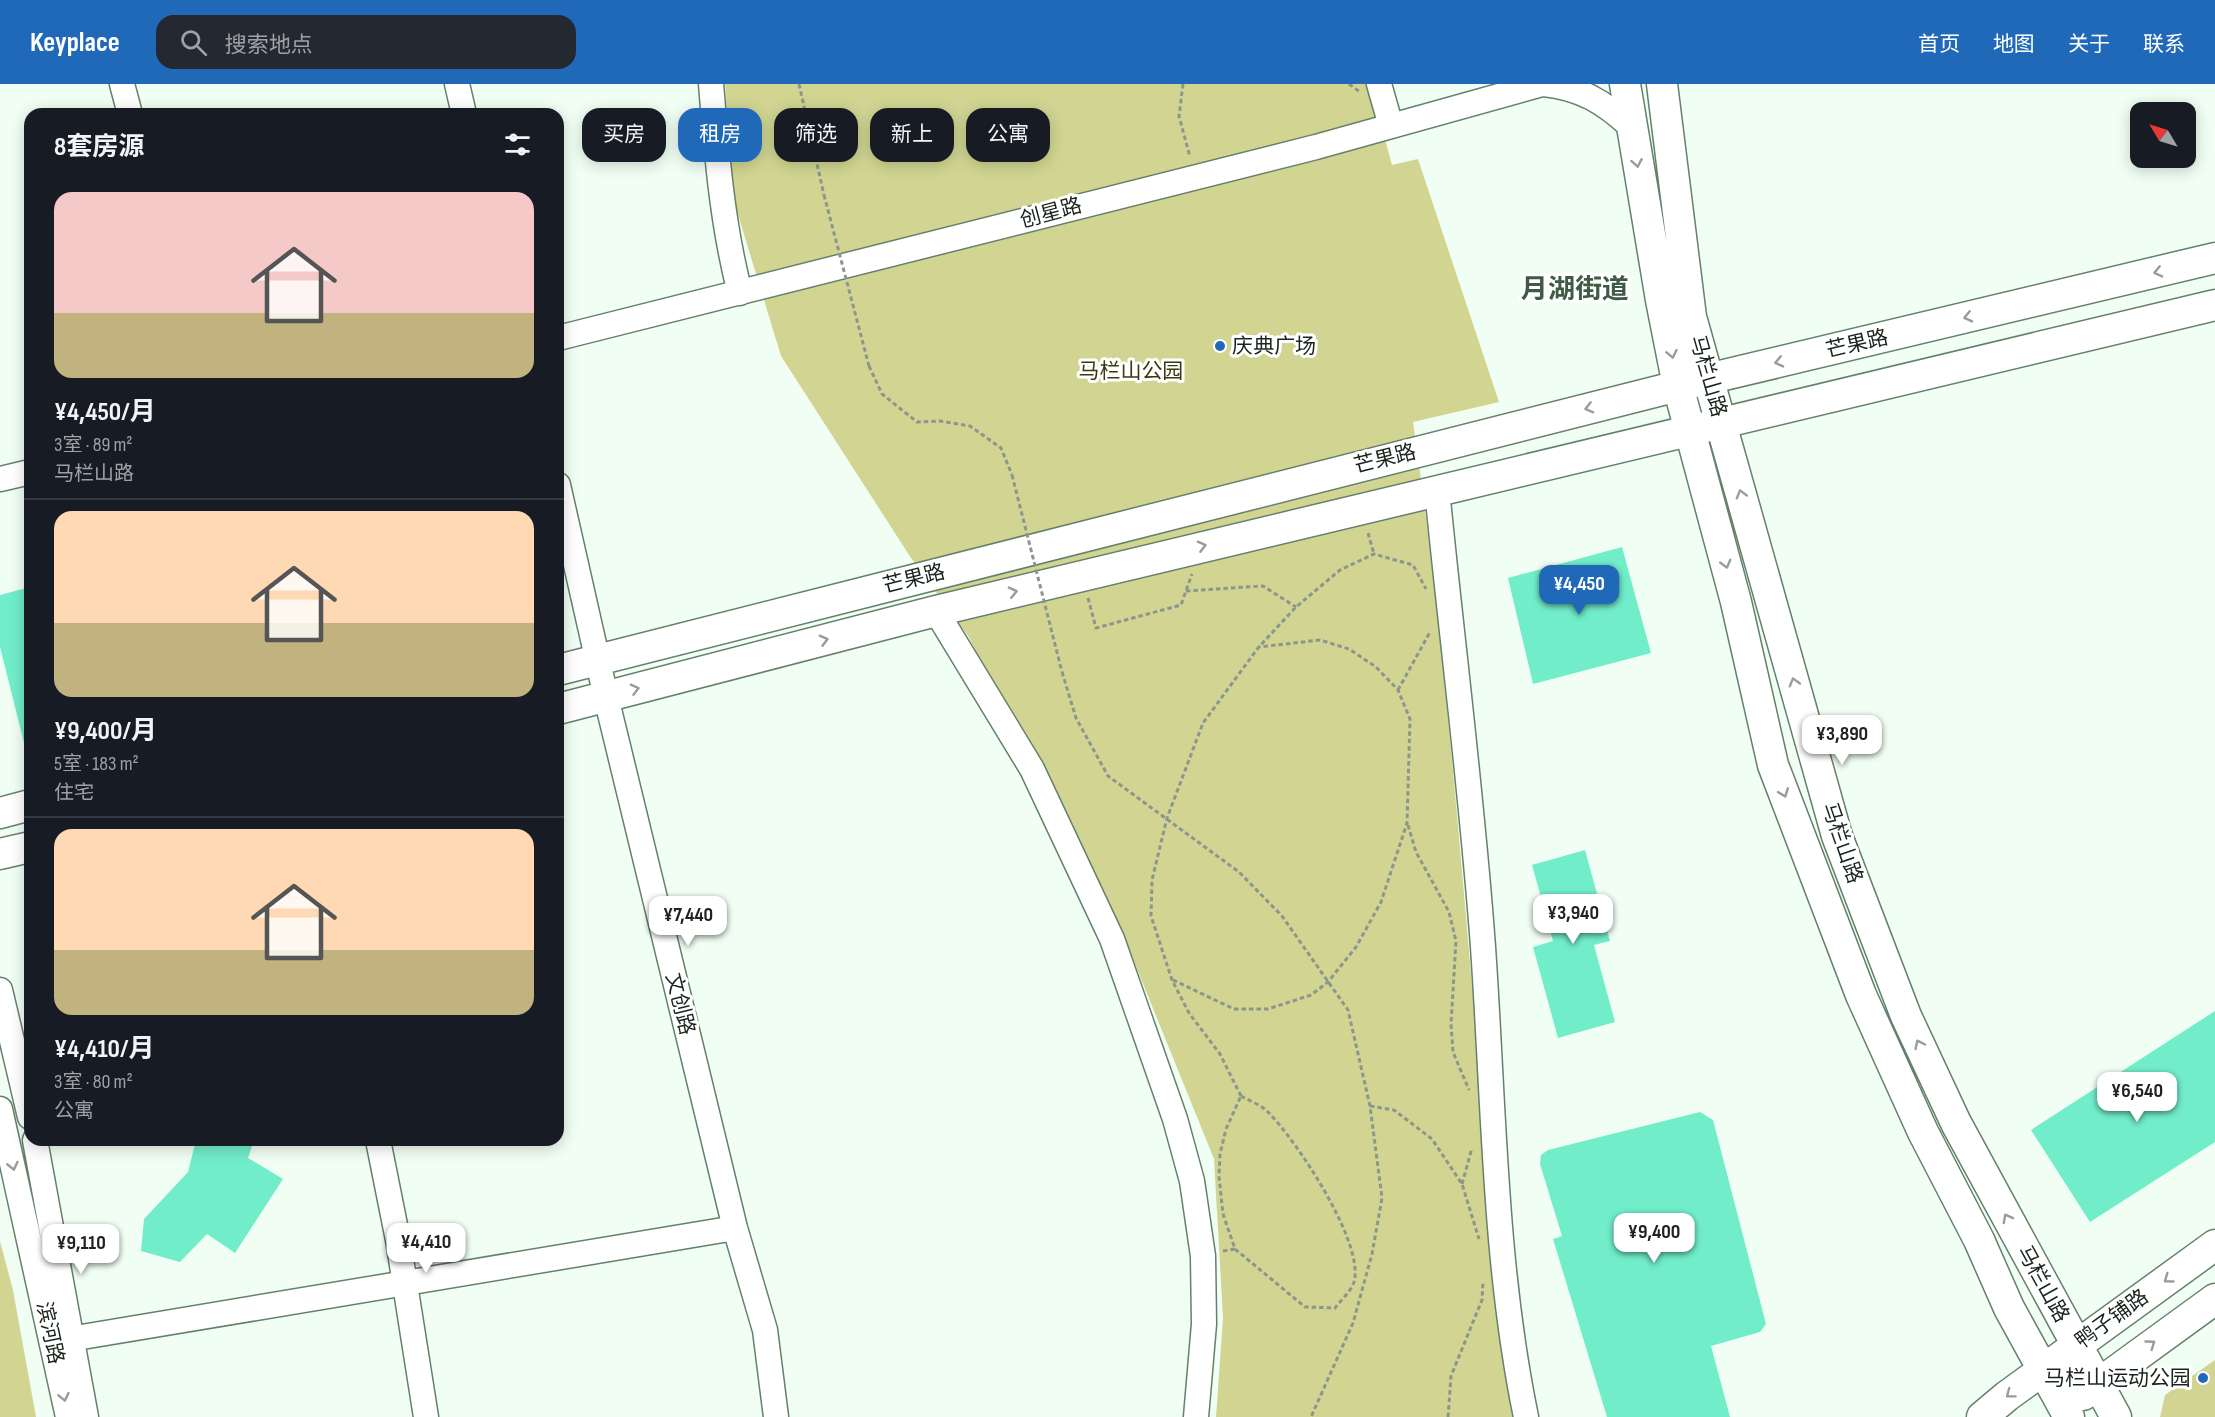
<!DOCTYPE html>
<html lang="zh">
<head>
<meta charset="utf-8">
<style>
	:root { --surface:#171b24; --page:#242831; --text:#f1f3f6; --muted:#9ea1a6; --line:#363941; --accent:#2069b9 }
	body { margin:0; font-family:"Sofia Sans Condensed","Noto Sans SC",sans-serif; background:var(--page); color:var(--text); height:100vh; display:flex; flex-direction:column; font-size:22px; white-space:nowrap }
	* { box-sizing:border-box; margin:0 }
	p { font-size:20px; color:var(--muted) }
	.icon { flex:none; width:33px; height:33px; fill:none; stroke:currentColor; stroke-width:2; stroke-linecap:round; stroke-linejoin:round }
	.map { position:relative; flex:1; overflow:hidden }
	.drawer { position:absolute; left:24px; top:24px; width:540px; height:1038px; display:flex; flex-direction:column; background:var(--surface); border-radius:18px; box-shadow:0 3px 15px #0003 }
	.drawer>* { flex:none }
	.banner { position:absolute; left:582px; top:24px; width:570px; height:54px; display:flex; gap:12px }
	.needle { width:39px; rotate:308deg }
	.fabs { position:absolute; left:2130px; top:18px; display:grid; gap:12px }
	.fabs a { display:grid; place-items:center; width:66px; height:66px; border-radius:12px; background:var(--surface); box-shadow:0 3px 15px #0003; font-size:30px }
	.price { position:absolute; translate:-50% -51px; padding:0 14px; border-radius:12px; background:#fff; color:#222; font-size:20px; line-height:39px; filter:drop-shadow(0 2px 3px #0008) }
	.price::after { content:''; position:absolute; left:50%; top:36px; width:18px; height:14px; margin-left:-9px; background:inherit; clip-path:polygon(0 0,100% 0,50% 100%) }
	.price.active { background:var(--accent); color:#fff }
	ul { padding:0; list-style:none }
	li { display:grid; align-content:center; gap:12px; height:318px; padding:0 30px }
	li+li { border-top:2px solid var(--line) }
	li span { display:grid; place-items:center; height:186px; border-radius:18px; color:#555 }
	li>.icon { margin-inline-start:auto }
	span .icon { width:108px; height:108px; fill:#fffc; stroke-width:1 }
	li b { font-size:26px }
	h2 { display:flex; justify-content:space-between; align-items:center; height:72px; padding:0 30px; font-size:26px }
	.pill { padding:0 21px; border-radius:18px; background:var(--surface); box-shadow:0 3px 15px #0003; font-size:21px; line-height:54px }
	.pill.active { background:var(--accent); color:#fff }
	header { display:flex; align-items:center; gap:36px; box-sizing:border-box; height:84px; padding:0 30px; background:var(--accent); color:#fff }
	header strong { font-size:28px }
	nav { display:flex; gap:33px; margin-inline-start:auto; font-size:21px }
	.search { width:420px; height:54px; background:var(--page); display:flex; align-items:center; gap:15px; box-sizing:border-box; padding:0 21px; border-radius:18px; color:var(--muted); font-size:22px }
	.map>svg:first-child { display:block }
</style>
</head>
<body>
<header>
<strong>Keyplace</strong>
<div class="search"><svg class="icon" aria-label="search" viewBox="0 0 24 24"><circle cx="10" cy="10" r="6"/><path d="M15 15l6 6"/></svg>搜索地点</div>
<nav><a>首页</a><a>地图</a><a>关于</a><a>联系</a></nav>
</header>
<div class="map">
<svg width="2215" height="1333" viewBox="0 0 2215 1333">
	<rect width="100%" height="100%" fill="#f1fef4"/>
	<path fill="#d1d591" d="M725,0H1370L1392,81L1418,75L1499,318L1413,338C1461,668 1472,1003 1518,1333H1216L1223,1234L1214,1075L1118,838L968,552L911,474L781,272L732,111Z
		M0,1157L13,1206L36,1333H0Z
		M2215,1276V1333H2160L2165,1311Z"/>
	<path fill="#71edca" d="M1622,463L1651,569L1533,600L1508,494Z
		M30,503V662L25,663L0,563V511Z
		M1585,766L1610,857L1594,861L1615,938L1558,954L1533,863L1553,857L1532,781Z
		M2215,927V1058L2090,1138L2031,1046Z
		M1700,1028L1713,1036L1766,1240L1760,1248L1711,1262L1730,1333H1607L1553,1155L1562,1152L1540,1080L1541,1071L1548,1066Z
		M196,1056H254L248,1074L283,1095L235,1169L207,1150L180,1178L141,1167L144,1135L188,1088Z"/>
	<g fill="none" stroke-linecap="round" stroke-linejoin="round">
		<g stroke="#64816b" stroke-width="27">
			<path id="minor" d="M122,0L130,30
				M457,0L464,30
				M711,0C717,72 722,139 740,209
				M1379,0L1391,42
				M1544,0C1581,4 1604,18 1631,43
				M558,254L1316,63L1542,0
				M0,395L30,388
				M558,401L606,613L735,1144L765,1246L776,1333
				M1437,406C1452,558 1472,710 1483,863C1494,1020 1494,1178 1526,1333
				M936,527L1032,685L1112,855L1175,1035L1192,1097L1203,1172L1204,1240L1196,1333
				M0,906L30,1033
				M0,1025L68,1333
				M35,1056L86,1333
				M378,1056L398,1156L426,1333
				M52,1258L735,1144"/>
		</g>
		<g stroke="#64816b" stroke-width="33">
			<path id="major" d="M1625,0L1661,216L1678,302L1736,518L1773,681L1861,911L1923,1048L1979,1156L2009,1224L2069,1333
				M1662,0L1691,233L1837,752L1906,932L1956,1039L2116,1333
				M558,586L1678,302L2215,174
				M558,625L936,527L2215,221
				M0,729L30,721
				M0,770L30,763
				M2083,1311L2215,1215
				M1982,1333L2007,1312L2215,1161"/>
		</g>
		<path stroke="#8b978e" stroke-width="3" stroke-dasharray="4.5 3" stroke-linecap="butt" d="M799,0L824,111
			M1183,0L1179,32L1190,73
			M1349,0L1360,8
			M869,282L882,310L917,338L940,337L970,342L1001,364L1012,391
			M1368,449L1374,470
			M1186,507L1263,502L1296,523
			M1088,514L1096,544L1181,521L1192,490
			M1062,588L1076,634L1108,692L1239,788L1282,832L1348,926L1370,1022L1382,1114L1372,1170L1353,1239L1311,1333
			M1398,606L1430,548
			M1408,741L1416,768L1449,828L1456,857L1451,940L1453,968L1469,1006
			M1173,896L1234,925H1268L1311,911L1328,898L1356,863L1381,818L1407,739L1410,635L1398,606L1376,583L1349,565L1320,556L1259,563
			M1241,1012L1220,970L1189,929L1172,896L1151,832L1152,796L1167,734L1203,639L1258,564L1296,523L1340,486L1374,470L1413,481L1426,505
			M1241,1012C1250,1017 1261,1021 1268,1028C1296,1056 1365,1159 1354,1198C1352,1206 1341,1216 1335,1224L1305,1223L1235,1165L1223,1130L1219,1093L1220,1070L1226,1045Z
			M1370,1022L1394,1026L1432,1055L1462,1100L1479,1155
			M1462,1100L1472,1064
			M1223,1167L1235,1165
			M1448,1333L1451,1292L1482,1216L1483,1197"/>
		<use href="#minor" stroke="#fff" stroke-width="24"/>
		<use href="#major" stroke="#fff" stroke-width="30"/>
		<path stroke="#8b978e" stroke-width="3" stroke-dasharray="4.5 3" stroke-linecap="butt" d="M824,111L869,282
			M1012,391L1062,588"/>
	</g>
	<defs><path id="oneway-chevron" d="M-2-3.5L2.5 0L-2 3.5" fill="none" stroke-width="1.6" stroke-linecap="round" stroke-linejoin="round" transform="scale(1.5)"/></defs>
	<g stroke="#989d99">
		<use href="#oneway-chevron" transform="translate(1637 79) rotate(80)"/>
		<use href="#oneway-chevron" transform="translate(2158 188) rotate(167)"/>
		<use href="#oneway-chevron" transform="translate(1968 233) rotate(167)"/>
		<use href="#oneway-chevron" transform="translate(1672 270) rotate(78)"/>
		<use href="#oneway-chevron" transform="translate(1779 278) rotate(167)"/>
		<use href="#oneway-chevron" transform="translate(1589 324) rotate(166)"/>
		<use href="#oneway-chevron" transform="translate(1741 410) rotate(-106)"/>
		<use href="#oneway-chevron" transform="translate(1202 462) rotate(-14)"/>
		<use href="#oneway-chevron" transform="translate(1726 480) rotate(75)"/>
		<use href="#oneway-chevron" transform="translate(1013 508) rotate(-13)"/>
		<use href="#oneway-chevron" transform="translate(824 556) rotate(-15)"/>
		<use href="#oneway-chevron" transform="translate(1794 598) rotate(-106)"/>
		<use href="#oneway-chevron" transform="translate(635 605) rotate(-15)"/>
		<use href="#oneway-chevron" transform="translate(1784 709) rotate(69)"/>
		<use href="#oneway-chevron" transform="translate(1919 960) rotate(-115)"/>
		<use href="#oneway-chevron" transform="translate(13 1082) rotate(77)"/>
		<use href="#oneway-chevron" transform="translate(2007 1134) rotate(-118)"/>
		<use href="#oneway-chevron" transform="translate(2168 1195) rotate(144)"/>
		<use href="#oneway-chevron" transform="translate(2151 1260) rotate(-36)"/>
		<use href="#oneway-chevron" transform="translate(2010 1310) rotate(143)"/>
		<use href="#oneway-chevron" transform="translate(64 1313) rotate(78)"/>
	</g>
	<g fill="#2069b9" stroke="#fff" stroke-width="2">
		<circle cx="1220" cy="262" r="6"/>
		<circle cx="2203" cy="1294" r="6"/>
	</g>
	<g text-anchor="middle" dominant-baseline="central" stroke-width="6" stroke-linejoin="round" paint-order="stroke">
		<g font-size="21" fill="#19251c" stroke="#fff">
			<text transform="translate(1051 129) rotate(-15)">创星路</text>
			<text transform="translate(1857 260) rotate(-13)">芒果路</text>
			<text transform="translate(1708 292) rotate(74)">马栏山路</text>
			<text transform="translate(1385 375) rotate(-14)">芒果路</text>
			<text transform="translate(914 495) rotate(-14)">芒果路</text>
			<text transform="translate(1842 759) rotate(71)">马栏山路</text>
			<text transform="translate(680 920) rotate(76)">文创路</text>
			<text transform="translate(2043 1200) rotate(61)">马栏山路</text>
			<text transform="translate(2112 1235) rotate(-36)">鸭子铺路</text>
			<text transform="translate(50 1249) rotate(78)">滨河路</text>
		</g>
		<g font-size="21" fill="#19251c" stroke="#fff" text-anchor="start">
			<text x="1232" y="262">庆典广场</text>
			<text x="2191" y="1294" text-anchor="end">马栏山运动公园</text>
		</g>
		<g font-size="21" fill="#383a10" stroke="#fff">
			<text x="1131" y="287">马栏山公园</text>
		</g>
		<g font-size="27" font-weight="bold" fill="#3f5b46" stroke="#fff">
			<text x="1575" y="206">月湖街道</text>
		</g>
	</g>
</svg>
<div class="fabs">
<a><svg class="needle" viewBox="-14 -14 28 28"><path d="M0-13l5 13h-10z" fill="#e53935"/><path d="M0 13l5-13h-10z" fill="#9ea1a6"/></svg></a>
</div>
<b class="price active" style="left:1579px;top:532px">¥4,450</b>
<b class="price" style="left:1842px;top:682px">¥3,890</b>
<b class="price" style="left:1573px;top:861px">¥3,940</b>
<b class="price" style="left:688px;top:863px">¥7,440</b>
<b class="price" style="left:2137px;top:1039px">¥6,540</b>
<b class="price" style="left:1654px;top:1180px">¥9,400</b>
<b class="price" style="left:426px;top:1190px">¥4,410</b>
<b class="price" style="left:81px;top:1191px">¥9,110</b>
<div class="banner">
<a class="pill">买房</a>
<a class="pill active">租房</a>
<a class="pill">筛选</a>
<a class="pill">新上</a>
<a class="pill">公寓</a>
</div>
<section class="drawer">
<h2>8套房源<svg class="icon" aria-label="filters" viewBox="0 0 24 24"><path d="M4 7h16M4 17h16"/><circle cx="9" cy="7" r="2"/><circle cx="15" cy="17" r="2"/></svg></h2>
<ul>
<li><span style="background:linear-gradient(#f6c9c9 65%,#c2b280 0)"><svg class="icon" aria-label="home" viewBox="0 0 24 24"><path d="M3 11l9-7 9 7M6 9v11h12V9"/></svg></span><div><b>¥4,450/月</b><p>3室 · 89 m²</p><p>马栏山路</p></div></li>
<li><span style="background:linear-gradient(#ffd9b3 60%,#c2b280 0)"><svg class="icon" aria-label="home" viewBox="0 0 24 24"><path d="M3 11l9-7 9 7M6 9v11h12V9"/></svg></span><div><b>¥9,400/月</b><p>5室 · 183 m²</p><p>住宅</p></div></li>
<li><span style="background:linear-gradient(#ffd9b3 65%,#c2b280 0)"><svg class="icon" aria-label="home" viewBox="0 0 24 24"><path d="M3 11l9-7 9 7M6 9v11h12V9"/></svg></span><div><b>¥4,410/月</b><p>3室 · 80 m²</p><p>公寓</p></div></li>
</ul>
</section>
</div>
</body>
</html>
